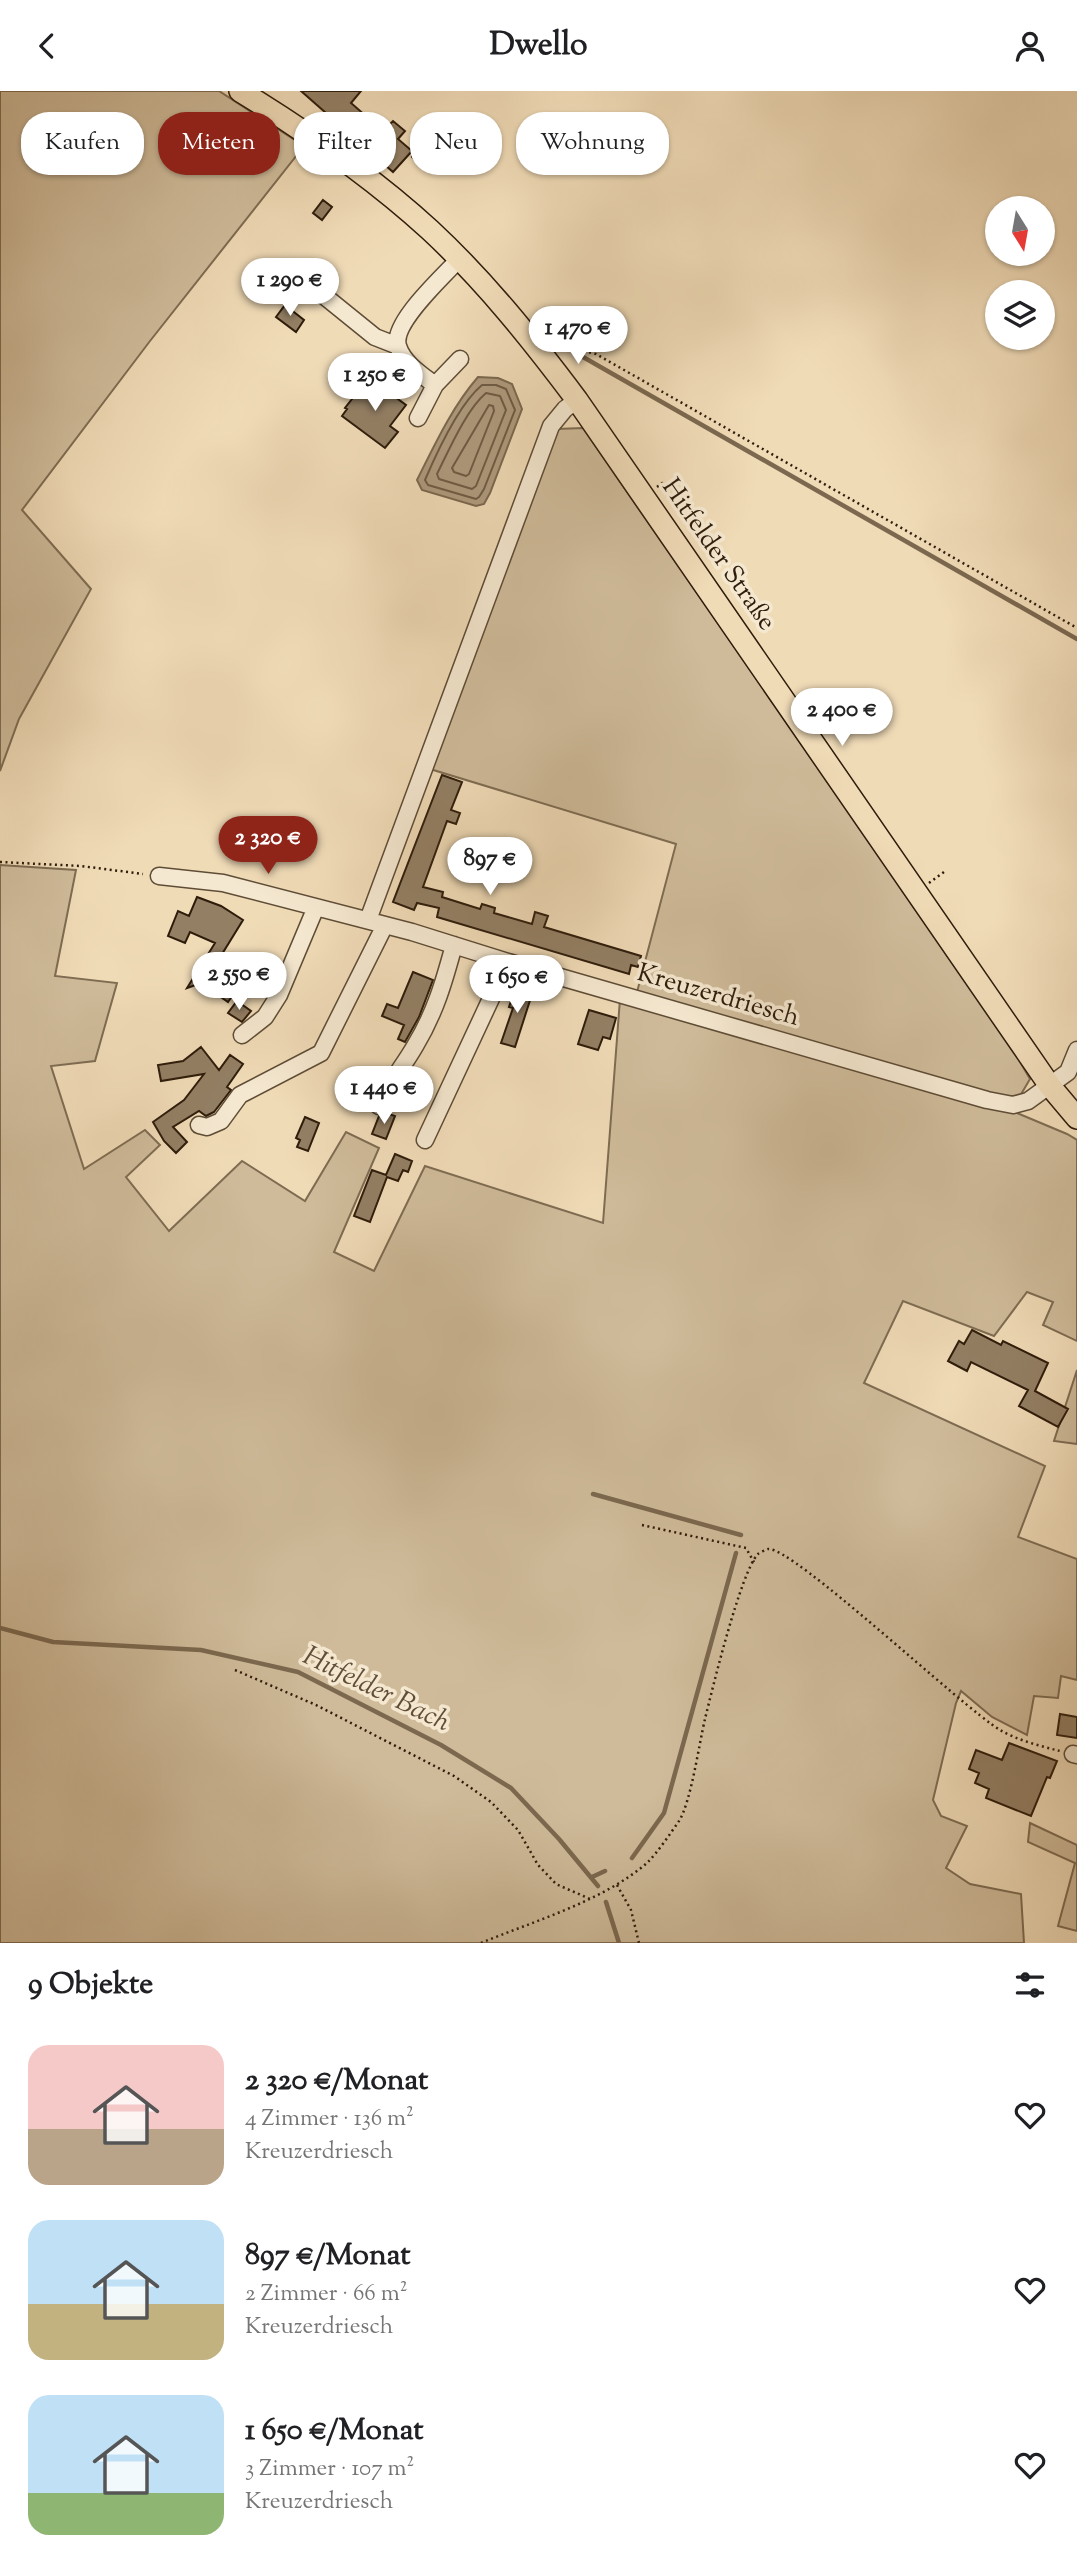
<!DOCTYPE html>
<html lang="de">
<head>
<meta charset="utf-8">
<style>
	:root { --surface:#fff; --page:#f6f6f6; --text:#202124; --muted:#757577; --accent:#8f2418 }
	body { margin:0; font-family:"Sorts Mill Goudy",serif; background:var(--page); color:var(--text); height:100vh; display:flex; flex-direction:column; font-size:26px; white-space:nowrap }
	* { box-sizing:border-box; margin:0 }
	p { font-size:23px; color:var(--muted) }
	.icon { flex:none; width:38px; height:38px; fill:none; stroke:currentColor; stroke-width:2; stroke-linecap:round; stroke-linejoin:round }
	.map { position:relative; height:1852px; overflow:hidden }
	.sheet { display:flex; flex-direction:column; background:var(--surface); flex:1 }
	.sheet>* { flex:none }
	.top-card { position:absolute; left:21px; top:21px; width:700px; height:63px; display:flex; gap:14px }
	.needle { width:46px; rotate:169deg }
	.controls { position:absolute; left:985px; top:105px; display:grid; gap:14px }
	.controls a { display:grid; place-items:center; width:70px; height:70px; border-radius:50%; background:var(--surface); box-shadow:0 2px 5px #0004; font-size:35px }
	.price { position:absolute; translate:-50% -60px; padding:0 16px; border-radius:24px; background:#fff; color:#222; font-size:23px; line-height:46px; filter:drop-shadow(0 2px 4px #0008) }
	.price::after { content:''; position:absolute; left:50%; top:42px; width:21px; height:16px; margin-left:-10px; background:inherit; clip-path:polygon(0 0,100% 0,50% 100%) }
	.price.on { background:var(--accent); color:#fff }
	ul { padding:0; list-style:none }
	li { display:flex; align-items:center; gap:21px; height:175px; padding:0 28px }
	li span { display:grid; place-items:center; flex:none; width:196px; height:140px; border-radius:21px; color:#555 }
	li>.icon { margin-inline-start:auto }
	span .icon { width:84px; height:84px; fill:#fffc; stroke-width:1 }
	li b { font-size:30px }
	h2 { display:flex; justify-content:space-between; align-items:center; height:84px; padding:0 28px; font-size:30px }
	.chip { padding:0 24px; border-radius:28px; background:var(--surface); box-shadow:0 2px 5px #0004; font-size:24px; line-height:63px }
	.chip.on { background:var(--accent); color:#fff }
	header { display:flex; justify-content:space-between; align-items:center; height:91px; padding:0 28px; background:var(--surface); font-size:32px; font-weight:700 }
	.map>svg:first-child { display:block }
</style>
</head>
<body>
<header><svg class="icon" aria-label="back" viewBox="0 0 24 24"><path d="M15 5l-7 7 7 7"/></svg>Dwello<svg class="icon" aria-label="person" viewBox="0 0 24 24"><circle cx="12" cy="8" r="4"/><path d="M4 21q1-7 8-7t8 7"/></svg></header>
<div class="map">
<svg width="1077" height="1852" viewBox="0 0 1077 1852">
	<rect width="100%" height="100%" fill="#f0dbb7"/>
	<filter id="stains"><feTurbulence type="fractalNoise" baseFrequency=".00286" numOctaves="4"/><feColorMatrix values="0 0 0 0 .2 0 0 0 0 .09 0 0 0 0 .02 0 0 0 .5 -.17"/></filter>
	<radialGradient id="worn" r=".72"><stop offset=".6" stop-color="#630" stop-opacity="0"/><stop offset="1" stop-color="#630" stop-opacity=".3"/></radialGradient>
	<path fill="#cfbb9a" stroke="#7e6c52" stroke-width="2" d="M0,0H219L304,55L150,250L22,419L91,498L19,628L0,680Z
		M583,337L1016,964L1030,988L1020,1005L1005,1006L637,901L676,753L430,678L556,338Z
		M0,774L76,779L55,885L117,892L95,970L51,975L84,1078L145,1039L160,1054L126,1086L169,1140L242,1070L305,1110L346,1041L379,1057L334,1161L374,1180L425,1075L603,1132L620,908L1017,1022L1067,1043L1077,1049V1250L1043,1234L1053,1211L1027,1201L994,1245L903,1210L864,1292L1045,1375L1018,1446L1077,1468V1589L1061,1585L1058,1607L1034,1605L1027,1644L992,1626L961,1600L956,1612L933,1709L941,1725L967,1735L946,1777L970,1793L1021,1803L1024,1852H0Z
		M1077,1279V1353L1054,1350Z
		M1030,1732L1077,1754V1840L1058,1835L1075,1772L1028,1751Z"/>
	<path fill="#ae9a7d" stroke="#7b684f" stroke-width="2" d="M478,286L498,287L512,293L522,318L490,402L484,413L476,415L422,399L417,389C435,353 452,316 478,286Z"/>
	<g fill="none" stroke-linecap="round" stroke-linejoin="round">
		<path stroke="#6e5b44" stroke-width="2" d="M482,294H496L506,298L515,319L484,398L479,406L476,408L428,394L425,389C437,361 459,313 482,294Z
			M486,302L500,305L506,319L476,395L472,398L439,388L437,383C449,359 466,319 486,302Z
			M489,314L493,315L494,320L469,383L466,385L454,381L452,377Z"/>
		<path stroke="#7b684f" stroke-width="4.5" d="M583,266L1077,548
			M593,1403L741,1444
			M0,1537L53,1551L201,1559L298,1581L441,1654L511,1697L559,1748L598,1795
			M632,1767L664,1722L736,1462
			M592,1786L605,1780
			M606,1811L619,1852"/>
	</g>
	<path fill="#937f64" stroke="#2e1c0b" stroke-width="2" d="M301,0H361L351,12L383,40L393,30L405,40L398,48L412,60L393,81Z
		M421,55L438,69L429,81L412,66Z
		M323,109L332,116L322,129L313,122Z
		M285,214L304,229L296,241L276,226Z
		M372,289L406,314L390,335L398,341L385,357L342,325L347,318L345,317L356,303L359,306Z
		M442,684L462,691L451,719L460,722L456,733L447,730L423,796L443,801L442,806L480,818L482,813L495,817L494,822L532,833L535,821L548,825L544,836L641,865L638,876L631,874L629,883L437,826L439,817L417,812L414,819L393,811Z
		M197,806L221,815L243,829L219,868L245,886L228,911L201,892L187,897L215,852L190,841L185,852L168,845L178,820L189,825Z
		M413,881L433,889L419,926L405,951L398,948L404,934L382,925L387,913L398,917Z
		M516,895L533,900L515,956L501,952L513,917L509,916Z
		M237,910L251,920L242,931L228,922Z
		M589,919L616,927L610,948L603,946L598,959L578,953Z
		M201,956L219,979L230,964L243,973L227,996L231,999L214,1021L206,1025L199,1020L173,1036L187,1051L176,1062L164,1050L153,1031L184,1009L204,983L161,990L158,974L183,970Z
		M386,1022L395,1025L386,1048L372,1043L379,1025Z
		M305,1026L319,1032L308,1060L297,1056L300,1049L296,1047Z
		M395,1063L412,1070L408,1081L403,1079L398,1090L387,1086L370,1131L354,1125L372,1079L386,1084Z
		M972,1239L1001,1254L1003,1250L1048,1272L1035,1300L1068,1318L1058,1336L1019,1315L1028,1299L971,1271L967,1280L948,1270L959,1250L964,1253Z
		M1060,1623L1077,1626V1647L1057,1644Z
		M1009,1652L1057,1670L1050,1687L1047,1686L1031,1725L986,1707L989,1698L975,1692L979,1682L969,1678L976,1659L1002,1669Z"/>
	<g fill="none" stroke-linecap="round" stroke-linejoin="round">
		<g stroke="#5e4c36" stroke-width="19">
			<path id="minor" d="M307,191L375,246L398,255
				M435,294L460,268
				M418,327L435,294C422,284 403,272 398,255C391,232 444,185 459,168
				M159,785L223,792L412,841L508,871L987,1009L1013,1014L1028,1010L1068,981L1077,959
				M368,829L551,335L565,318L577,309
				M242,944L265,926L279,904L316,816
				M379,1015C388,993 403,976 415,955C435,922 444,891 454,854
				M199,1034L207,1036L221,1030L240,1004L321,962L385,834
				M425,1049L508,871
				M1073,1663L1077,1664"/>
		</g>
		<g stroke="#2e1c0b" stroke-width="24">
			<path id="major" d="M240,0C307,41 372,86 430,139C485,190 532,249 577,309L1050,995L1077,1027"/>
		</g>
		<path stroke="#2e1c0b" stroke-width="2.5" stroke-dasharray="2 3.5" stroke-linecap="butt" d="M562,259L576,258L596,263L1077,537
			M657,396L665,390
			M0,771L81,775L143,783
			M929,792L944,781
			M642,1434L746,1457L754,1471
			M235,1579L316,1614L454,1685L491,1711L518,1739L538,1774L556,1793L590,1808
			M617,1794L631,1819L639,1852
			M481,1852C534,1830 603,1810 647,1772C658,1761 670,1743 679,1730C691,1711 699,1653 705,1628C712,1599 741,1480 758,1463C760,1461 766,1459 768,1458C792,1455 962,1616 1000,1639C1017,1649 1040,1655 1060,1660"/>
		<use href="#minor" stroke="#f5e8d0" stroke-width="16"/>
		<use href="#major" stroke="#f0dbb7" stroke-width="21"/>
	</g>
	<g text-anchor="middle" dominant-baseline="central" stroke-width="7" stroke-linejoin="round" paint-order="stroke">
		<g font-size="26" fill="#2e1c0b" stroke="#f5e8d0">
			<text transform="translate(718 464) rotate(55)">Hitfelder Straße</text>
			<text transform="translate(718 905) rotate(16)">Kreuzerdriesch</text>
		</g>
		<g font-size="28" font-style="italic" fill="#614e39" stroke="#f5e8d0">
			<text transform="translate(376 1599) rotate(26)">Hitfelder Bach</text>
		</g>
	</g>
	<rect width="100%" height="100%" filter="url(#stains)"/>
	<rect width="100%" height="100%" fill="url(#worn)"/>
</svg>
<div class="controls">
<a><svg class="needle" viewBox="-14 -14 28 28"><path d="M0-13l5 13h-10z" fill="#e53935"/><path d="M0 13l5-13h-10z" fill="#757577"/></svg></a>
<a><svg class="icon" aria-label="layers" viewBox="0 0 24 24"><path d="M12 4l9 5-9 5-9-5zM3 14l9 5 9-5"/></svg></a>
</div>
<b class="price" style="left:290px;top:227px">1 290 €</b>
<b class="price" style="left:578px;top:275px">1 470 €</b>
<b class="price" style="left:375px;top:322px">1 250 €</b>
<b class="price" style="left:842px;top:657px">2 400 €</b>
<b class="price on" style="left:268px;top:785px">2 320 €</b>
<b class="price" style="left:490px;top:806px">897 €</b>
<b class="price" style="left:239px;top:921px">2 550 €</b>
<b class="price" style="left:517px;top:924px">1 650 €</b>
<b class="price" style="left:384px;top:1035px">1 440 €</b>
<div class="top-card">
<a class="chip">Kaufen</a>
<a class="chip on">Mieten</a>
<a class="chip">Filter</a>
<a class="chip">Neu</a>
<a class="chip">Wohnung</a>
</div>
</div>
<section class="sheet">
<h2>9 Objekte<svg class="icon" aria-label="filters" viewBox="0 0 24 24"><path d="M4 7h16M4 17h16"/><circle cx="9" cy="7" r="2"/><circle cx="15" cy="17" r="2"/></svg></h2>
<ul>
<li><span style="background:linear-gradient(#f6c9c9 60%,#b9a48a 0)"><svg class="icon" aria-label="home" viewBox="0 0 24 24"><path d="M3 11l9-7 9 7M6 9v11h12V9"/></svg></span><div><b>2 320 €/Monat</b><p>4 Zimmer · 136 m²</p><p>Kreuzerdriesch</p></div><svg class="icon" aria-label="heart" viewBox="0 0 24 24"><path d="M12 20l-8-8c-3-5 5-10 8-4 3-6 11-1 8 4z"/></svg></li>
<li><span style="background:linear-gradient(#bfe0f5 60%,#c2b280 0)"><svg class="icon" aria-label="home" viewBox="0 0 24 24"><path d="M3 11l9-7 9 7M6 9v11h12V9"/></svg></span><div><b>897 €/Monat</b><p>2 Zimmer · 66 m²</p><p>Kreuzerdriesch</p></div><svg class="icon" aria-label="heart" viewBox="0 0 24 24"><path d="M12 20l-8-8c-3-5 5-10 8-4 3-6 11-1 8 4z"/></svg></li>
<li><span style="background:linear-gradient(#bfe0f5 70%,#8fb573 0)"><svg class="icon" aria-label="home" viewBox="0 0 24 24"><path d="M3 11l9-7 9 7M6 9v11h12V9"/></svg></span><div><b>1 650 €/Monat</b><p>3 Zimmer · 107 m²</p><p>Kreuzerdriesch</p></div><svg class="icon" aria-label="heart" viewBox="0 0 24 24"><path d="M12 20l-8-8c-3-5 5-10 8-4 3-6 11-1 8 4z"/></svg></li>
</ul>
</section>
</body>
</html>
